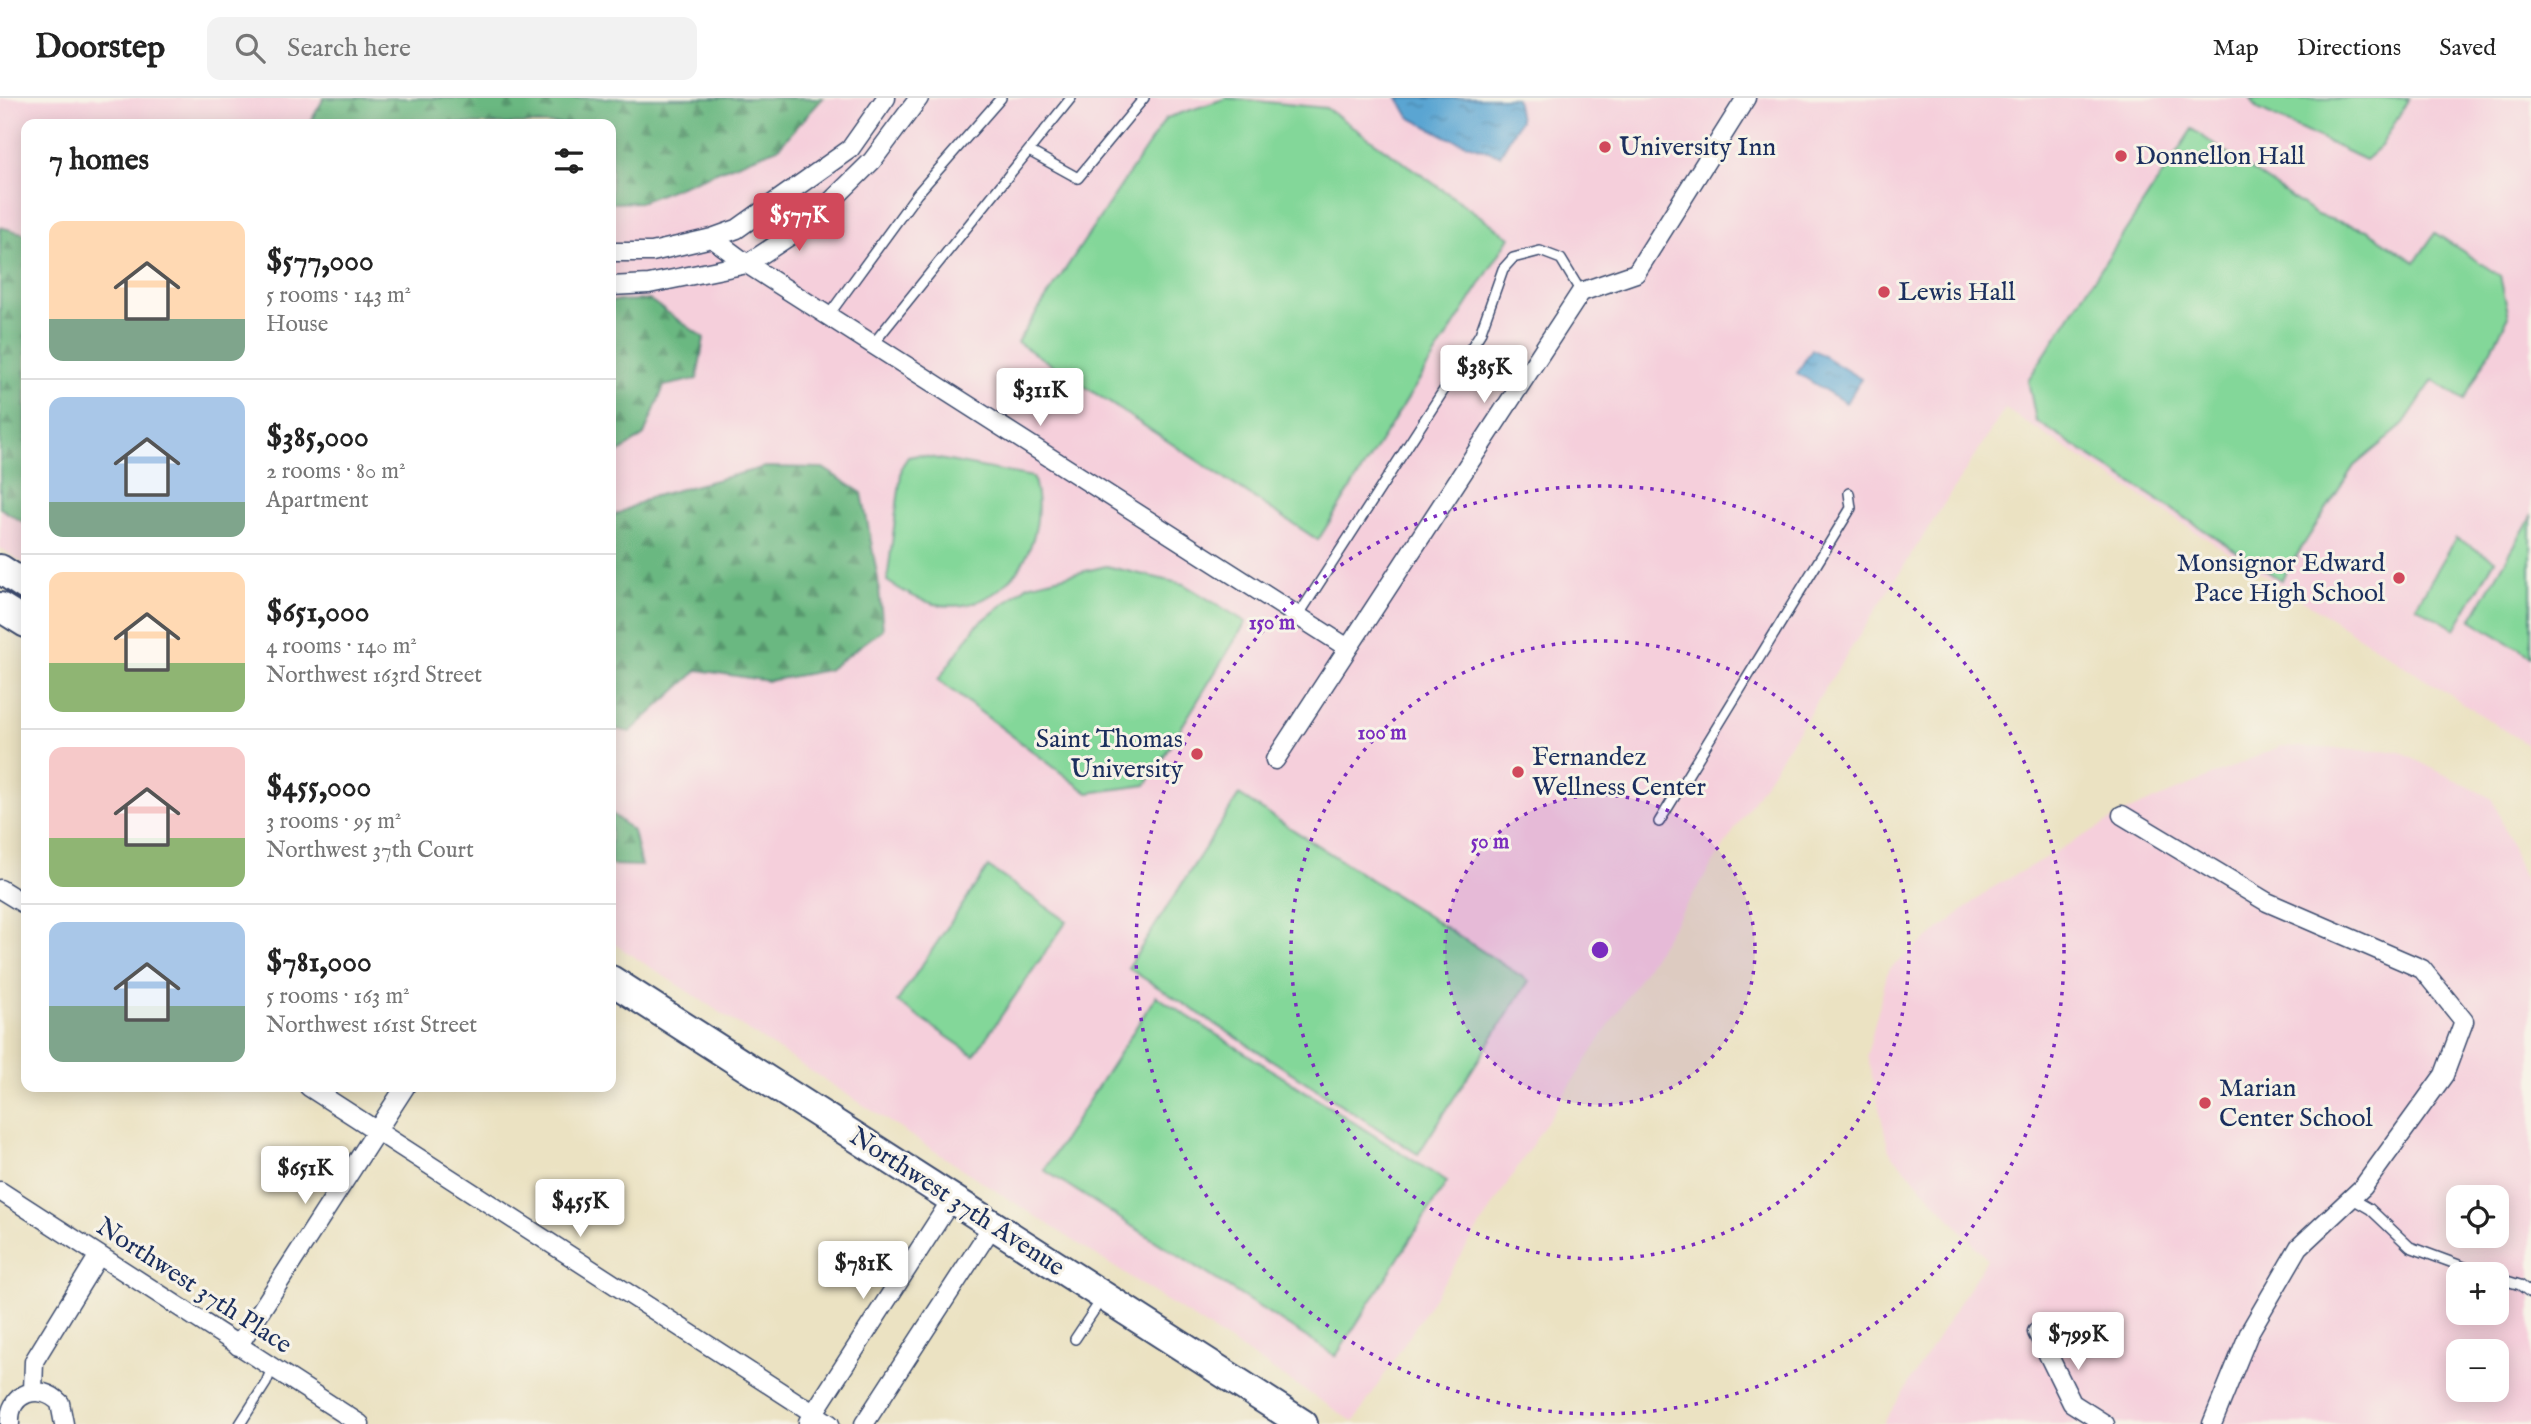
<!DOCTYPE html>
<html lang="en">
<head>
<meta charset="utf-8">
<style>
	:root { --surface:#fff; --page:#f2f2f2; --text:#222; --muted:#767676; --line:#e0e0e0; --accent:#d1495b }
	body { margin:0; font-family:"IM FELL English",serif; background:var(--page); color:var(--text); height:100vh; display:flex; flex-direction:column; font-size:26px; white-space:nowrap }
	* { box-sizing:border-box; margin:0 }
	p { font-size:23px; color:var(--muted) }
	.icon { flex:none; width:38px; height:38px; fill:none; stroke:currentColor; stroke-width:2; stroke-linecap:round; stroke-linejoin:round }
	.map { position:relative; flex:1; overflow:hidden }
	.drawer { position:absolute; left:21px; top:21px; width:595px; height:973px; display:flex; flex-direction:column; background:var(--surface); border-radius:14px; box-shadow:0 4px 18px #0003 }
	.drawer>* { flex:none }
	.tools { position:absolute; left:2446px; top:1087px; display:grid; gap:14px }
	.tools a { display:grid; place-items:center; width:63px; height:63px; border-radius:14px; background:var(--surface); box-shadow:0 4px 18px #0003; font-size:35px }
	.price { position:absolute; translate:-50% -60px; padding:0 16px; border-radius:7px; background:#fff; color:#222; font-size:23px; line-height:46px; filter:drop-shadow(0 2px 4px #0008) }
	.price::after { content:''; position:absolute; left:50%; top:42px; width:21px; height:16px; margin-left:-10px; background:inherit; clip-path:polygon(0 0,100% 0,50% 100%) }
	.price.selected { background:var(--accent); color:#fff }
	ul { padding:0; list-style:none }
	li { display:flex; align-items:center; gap:21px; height:175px; padding:0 28px }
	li+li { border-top:2px solid var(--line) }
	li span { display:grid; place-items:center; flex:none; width:196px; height:140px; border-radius:14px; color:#555 }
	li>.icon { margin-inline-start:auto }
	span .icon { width:84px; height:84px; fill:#fffc; stroke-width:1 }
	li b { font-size:30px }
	h2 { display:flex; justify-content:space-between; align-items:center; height:84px; padding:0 28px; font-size:30px }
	header { display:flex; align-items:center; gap:42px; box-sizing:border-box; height:98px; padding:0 35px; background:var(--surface); border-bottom:2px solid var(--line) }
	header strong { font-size:33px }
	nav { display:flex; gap:38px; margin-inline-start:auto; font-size:24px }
	.search { width:490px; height:63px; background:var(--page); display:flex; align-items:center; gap:18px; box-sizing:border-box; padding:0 24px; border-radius:14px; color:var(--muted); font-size:26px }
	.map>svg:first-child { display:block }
</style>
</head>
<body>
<header>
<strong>Doorstep</strong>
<div class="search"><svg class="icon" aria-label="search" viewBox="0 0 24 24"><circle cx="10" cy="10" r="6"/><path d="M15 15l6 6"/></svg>Search here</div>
<nav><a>Map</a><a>Directions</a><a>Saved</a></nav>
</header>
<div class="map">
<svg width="2531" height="1326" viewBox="0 0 2531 1326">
	<defs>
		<pattern id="forest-firs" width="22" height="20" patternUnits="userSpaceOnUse" patternTransform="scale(1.75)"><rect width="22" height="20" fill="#6ab881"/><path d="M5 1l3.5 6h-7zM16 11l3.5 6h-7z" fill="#56966d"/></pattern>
		<pattern id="water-ripples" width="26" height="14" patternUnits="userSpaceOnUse" patternTransform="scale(1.75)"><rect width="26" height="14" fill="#5aa5d2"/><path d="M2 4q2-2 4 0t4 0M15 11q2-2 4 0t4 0" fill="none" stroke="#4a87ae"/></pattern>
	</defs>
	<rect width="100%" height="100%" fill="#f7f3e8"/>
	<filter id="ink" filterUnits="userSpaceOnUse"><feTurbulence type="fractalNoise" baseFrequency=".0143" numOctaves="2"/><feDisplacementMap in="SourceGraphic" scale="14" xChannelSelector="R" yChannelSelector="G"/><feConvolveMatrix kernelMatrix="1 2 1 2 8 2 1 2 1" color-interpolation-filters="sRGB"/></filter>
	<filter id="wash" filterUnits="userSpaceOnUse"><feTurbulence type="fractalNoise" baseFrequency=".00686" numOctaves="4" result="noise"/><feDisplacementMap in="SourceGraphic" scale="28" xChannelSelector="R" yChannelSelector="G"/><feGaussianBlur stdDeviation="1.57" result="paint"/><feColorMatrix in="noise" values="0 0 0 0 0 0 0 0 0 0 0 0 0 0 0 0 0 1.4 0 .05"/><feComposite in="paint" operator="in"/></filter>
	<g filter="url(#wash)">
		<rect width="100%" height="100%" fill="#ebe2c2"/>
		<path fill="#f5cfdb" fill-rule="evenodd" d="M0,0H2531V649L2005,311L1354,1324L611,844V26H26V467L0,450Z
			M2281,648L2400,654L2493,701L2531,799V1326H1883L1987,1161L1889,1053L1867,957L1888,872L1990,791L2122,716ZM2459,1099H2497V1138H2459ZM2459,1176H2497V1214H2459ZM2459,1253H2497V1292H2459Z"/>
		<path fill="url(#forest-firs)" stroke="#427470" stroke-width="2" d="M324,0H823L778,50L640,104L611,105V26H309Z
			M0,129L26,136V426L0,410Z
			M650,202L704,240L697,281L664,288L644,337L611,360V203Z
			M765,369L823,370L862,395L878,481L883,531L828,572L768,583L698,572L630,634L611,630V419L651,399Z
			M611,715L633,733L641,768L611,767Z"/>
		<path fill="#83d799" stroke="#4f837c" stroke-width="2" d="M1227,0L1326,10L1510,139L1318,442L1017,244L1166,20Z
			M2409,0L2381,48L2365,62L2258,11L2251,1Z
			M2192,31L2317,117L2367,132L2415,164L2435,135L2500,178L2509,218L2464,302L2433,282L2402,328L2354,368L2281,482L2036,323L2028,282Z
			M918,357L1033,379C1053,440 1007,521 935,506C917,502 902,493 887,483L902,368L908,359Z
			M2531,419V558L2471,522Z
			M2456,440L2495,462L2455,531L2416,508Z
			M1106,468L1183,486L1246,524L1146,687L1088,695L938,582L976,528L1028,487Z
			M1239,697L1529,883L1418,1056L1128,870Z
			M988,769L1067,823L974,957L897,904Z
			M1156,898L1447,1084L1336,1258L1044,1072Z"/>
		<path fill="url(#water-ripples)" stroke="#3a6a98" stroke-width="2" d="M1398,0H1516L1520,22L1500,57L1447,39L1409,19Z
			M1812,251L1861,281L1846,305L1797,275Z"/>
	</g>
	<g filter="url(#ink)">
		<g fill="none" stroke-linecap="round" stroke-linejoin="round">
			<g stroke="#3a4a6d" stroke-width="12">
				<path id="lane" d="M1029,53L1078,80L1144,0
					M828,218L917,96L1001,0
					M873,246L1071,0
					M1298,518L1480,236L1503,171L1513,160L1540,153L1561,161L1581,194
					M1659,724L1851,410L1849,395
					M2351,1100L2370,1111L2410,1149L2483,1176
					M2497,1180L2520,1187L2531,1195
					M1075,1241L1101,1202
					M240,1326L266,1285L272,1270"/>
			</g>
			<g stroke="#3a4a6d" stroke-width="21">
				<path id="street" d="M712,140L747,166L1348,550
					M611,154H652L712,140L737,131L850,51L886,0
					M611,188L649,186L747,166L808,126L872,63L919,0
					M1275,662L1581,194L1636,175L1746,0
					M2122,717L2267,804L2422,871L2464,923L2444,977L2363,1089L2299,1149L2250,1233L2212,1326
					M0,791L26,807
					M309,989L830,1326
					M0,1093L360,1326
					M2037,1234L2072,1305L2105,1326
					M238,1248L405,989
					M33,1293L34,1263L99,1157
					M808,1324L952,1101
					M10,1326C8,1294 40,1284 60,1305L64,1326
					M864,1326L993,1127"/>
			</g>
			<g stroke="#3a4a6d" stroke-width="32">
				<path id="primary" d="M0,471L26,488
					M0,509L26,525
					M611,882L1303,1326"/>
			</g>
			<use href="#lane" stroke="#fff" stroke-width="9"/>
			<use href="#street" stroke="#fff" stroke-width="18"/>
			<use href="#primary" stroke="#fff" stroke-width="28"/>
		</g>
	</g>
	<circle cx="1600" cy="852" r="155" fill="#7b2cbf" fill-opacity=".12"/>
	<g fill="none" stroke="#7b2cbf" stroke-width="3.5" stroke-dasharray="3.5 7">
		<circle cx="1600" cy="852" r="155"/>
		<circle cx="1600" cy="852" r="309"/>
		<circle cx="1600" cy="852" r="464"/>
	</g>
	<g fill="#d1495b" stroke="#f7f3e8" stroke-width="2.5">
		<circle cx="1605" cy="49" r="7"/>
		<circle cx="2121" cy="58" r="7"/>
		<circle cx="1884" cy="194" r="7"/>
		<circle cx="2399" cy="480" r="7"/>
		<circle cx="1197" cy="656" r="7"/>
		<circle cx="1518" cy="674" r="7"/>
		<circle cx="2205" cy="1005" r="7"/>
	</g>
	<g text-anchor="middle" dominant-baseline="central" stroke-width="6" stroke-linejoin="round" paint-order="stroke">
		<g font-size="26" fill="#1b2f5e" stroke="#f7f3e8" text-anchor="start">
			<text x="1619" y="49">University Inn</text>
			<text x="2135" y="58">Donnellon Hall</text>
			<text x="1898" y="194">Lewis Hall</text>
			<text x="2385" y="465" text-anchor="end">Monsignor Edward<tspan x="2385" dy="30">Pace High School</tspan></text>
			<text x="1183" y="641" text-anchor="end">Saint Thomas<tspan x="1183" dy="30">University</tspan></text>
			<text x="1532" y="659">Fernandez<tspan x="1532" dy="30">Wellness Center</tspan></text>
			<text x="2219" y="990">Marian<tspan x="2219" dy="30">Center School</tspan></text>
		</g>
		<g font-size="26" fill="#1b2f5e" stroke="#f7f3e8">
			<text transform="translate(957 1104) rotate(33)">Northwest 37th Avenue</text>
			<text transform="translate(194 1188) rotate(33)">Northwest 37th Place</text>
		</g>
	</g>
	<circle cx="1600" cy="852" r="10" fill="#7b2cbf" stroke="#f7f3e8" stroke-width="3.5"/>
	<g font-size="21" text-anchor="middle" font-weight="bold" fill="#7b2cbf" stroke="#f7f3e8" stroke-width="6" stroke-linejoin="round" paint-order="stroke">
		<text x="1272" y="531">150 m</text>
		<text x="1382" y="641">100 m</text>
		<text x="1490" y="750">50 m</text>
	</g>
</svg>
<div class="tools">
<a><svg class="icon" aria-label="locate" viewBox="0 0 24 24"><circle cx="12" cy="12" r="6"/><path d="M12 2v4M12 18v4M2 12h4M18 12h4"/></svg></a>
<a>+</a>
<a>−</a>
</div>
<b class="price selected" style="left:799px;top:155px">$577K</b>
<b class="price" style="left:1484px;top:307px">$385K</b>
<b class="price" style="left:1040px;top:330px">$311K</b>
<b class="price" style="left:305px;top:1108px">$651K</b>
<b class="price" style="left:580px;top:1141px">$455K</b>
<b class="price" style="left:863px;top:1203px">$781K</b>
<b class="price" style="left:2078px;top:1274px">$799K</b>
<section class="drawer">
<h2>7 homes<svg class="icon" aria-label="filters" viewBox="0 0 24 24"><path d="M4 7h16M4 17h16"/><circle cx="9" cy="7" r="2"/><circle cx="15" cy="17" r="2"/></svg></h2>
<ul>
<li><span style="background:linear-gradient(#ffd9b3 70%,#7fa58c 0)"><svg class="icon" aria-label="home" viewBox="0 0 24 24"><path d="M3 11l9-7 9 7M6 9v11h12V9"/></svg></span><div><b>$577,000</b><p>5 rooms · 143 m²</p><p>House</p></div></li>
<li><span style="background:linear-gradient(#a9c7e8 75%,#7fa58c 0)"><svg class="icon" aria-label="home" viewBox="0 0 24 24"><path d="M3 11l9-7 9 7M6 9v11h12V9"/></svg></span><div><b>$385,000</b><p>2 rooms · 80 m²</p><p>Apartment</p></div></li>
<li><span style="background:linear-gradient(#ffd9b3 65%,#8fb573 0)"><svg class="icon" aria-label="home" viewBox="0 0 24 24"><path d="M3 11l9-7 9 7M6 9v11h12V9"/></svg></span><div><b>$651,000</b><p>4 rooms · 140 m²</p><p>Northwest 163rd Street</p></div></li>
<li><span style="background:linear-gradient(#f6c9c9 65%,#8fb573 0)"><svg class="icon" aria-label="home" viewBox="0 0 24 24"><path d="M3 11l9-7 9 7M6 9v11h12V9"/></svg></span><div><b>$455,000</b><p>3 rooms · 95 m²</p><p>Northwest 37th Court</p></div></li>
<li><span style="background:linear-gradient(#a9c7e8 60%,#7fa58c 0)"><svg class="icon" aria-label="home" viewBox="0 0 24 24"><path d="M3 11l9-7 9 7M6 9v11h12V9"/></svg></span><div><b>$781,000</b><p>5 rooms · 163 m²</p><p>Northwest 161st Street</p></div></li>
</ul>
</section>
</div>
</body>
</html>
